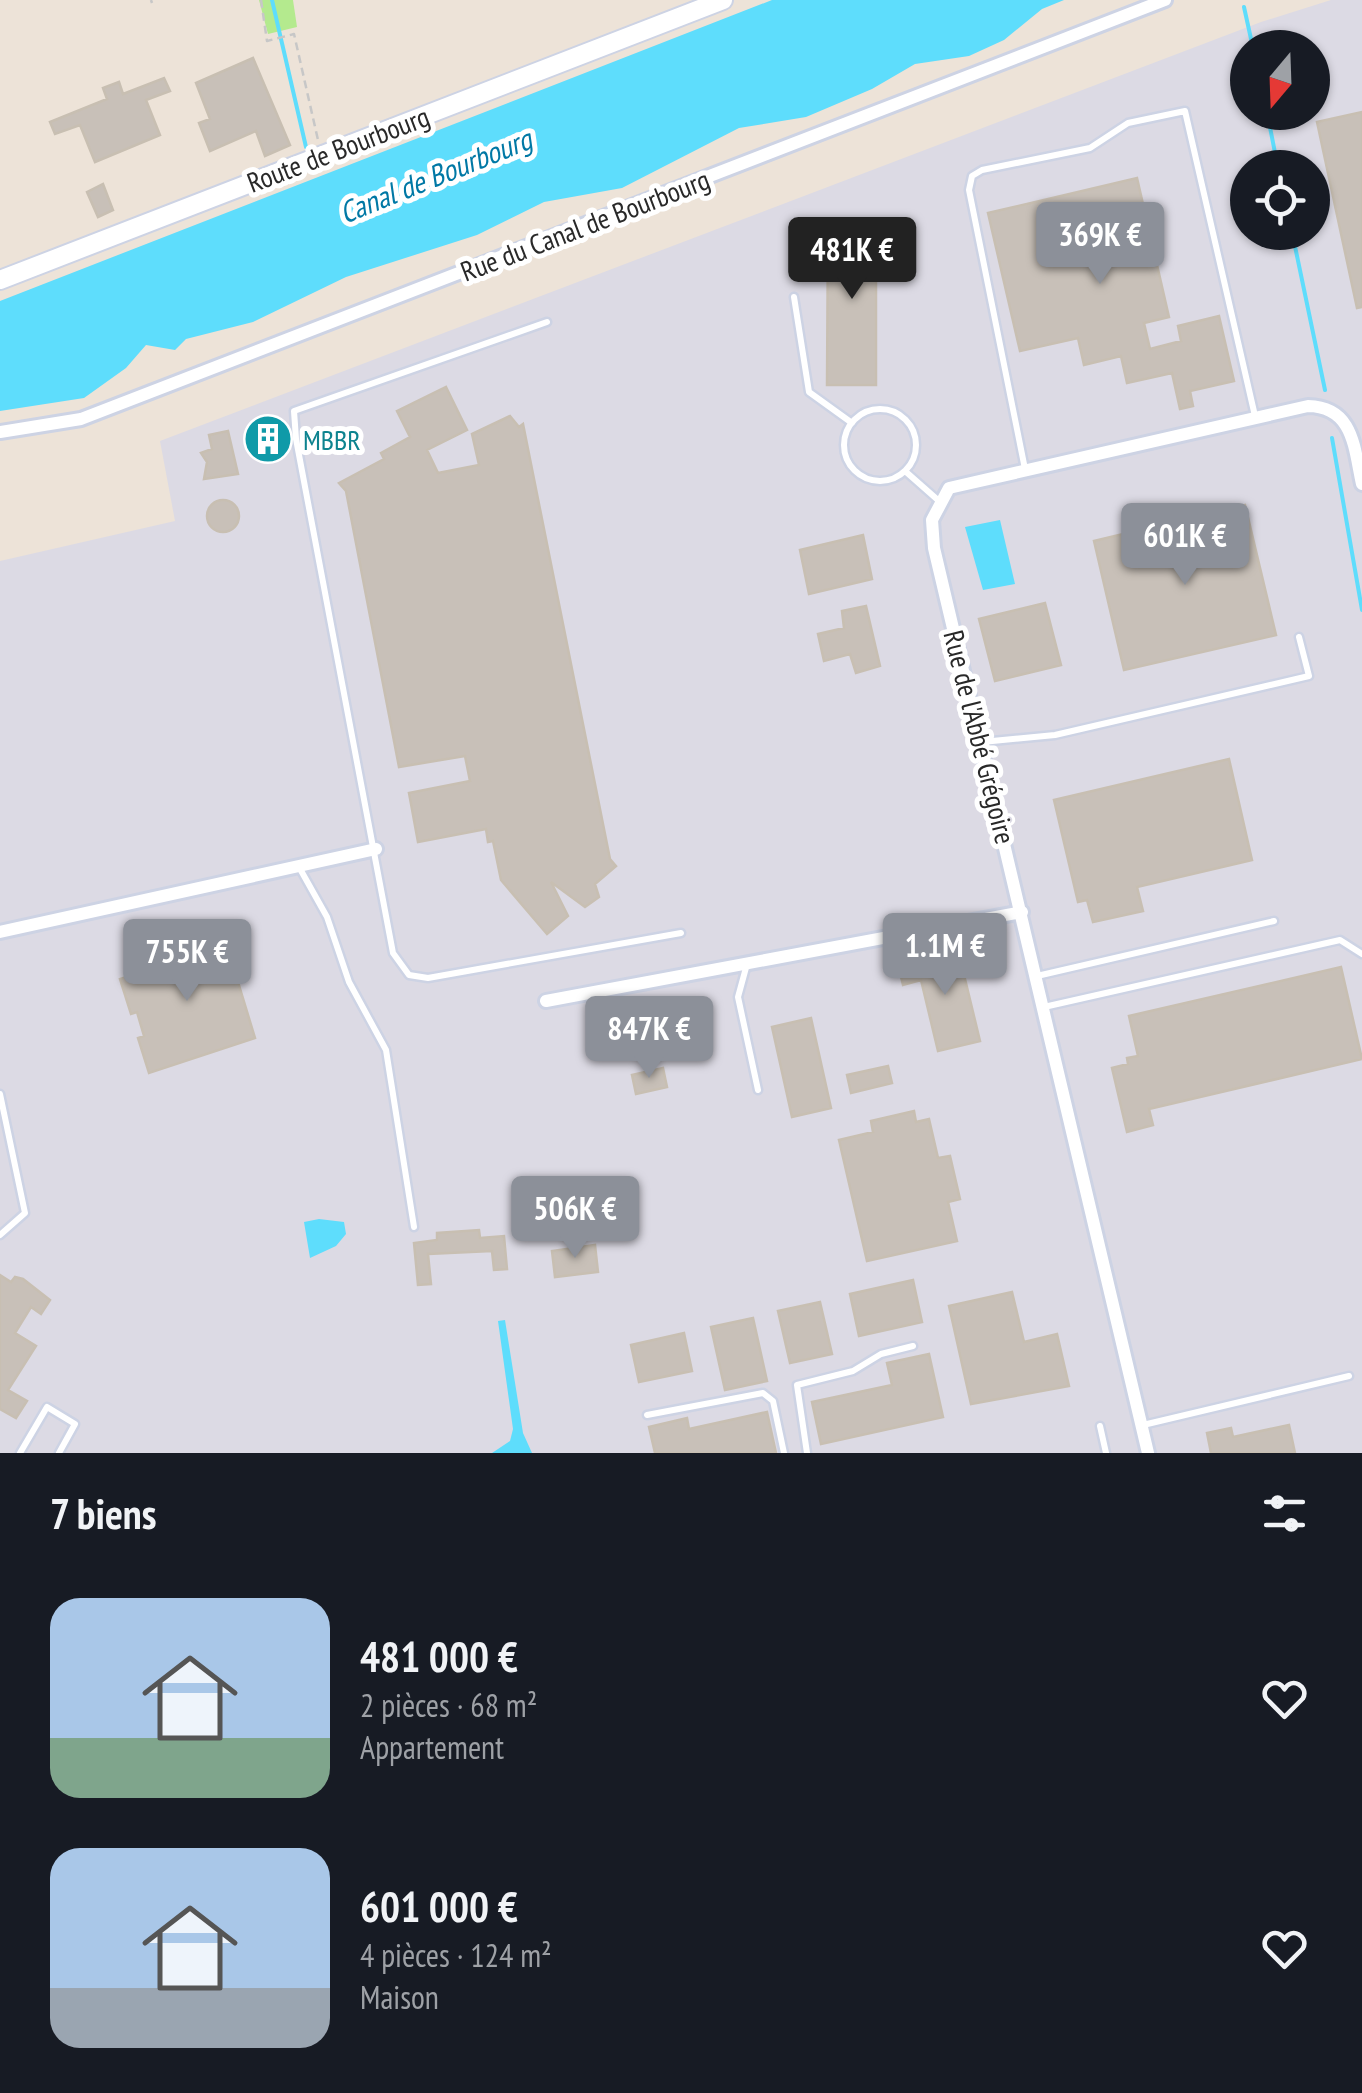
<!DOCTYPE html>
<html lang="fr">
<head>
<meta charset="utf-8">
<style>
	:root { --surface:#171b24; --page:#242831; --text:#f1f3f6; --muted:#9ea1a6; --accent:#8c9099 }
	body { margin:0; font-family:"PT Sans Narrow",sans-serif; background:var(--page); color:var(--text); height:100vh; display:flex; flex-direction:column; font-size:38px; white-space:nowrap }
	* { box-sizing:border-box; margin:0 }
	p { font-size:32px; color:var(--muted) }
	.icon { flex:none; width:55px; height:55px; fill:none; stroke:currentColor; stroke-width:2; stroke-linecap:round; stroke-linejoin:round }
	.map { position:relative; height:1453px; overflow:hidden }
	.drawer { display:flex; flex-direction:column; background:var(--surface); flex:1 }
	.drawer>* { flex:none }
	.needle { width:65px; rotate:199deg }
	.fabs { position:absolute; left:1230px; top:30px; display:grid; gap:20px }
	.fabs a { display:grid; place-items:center; width:100px; height:100px; border-radius:50%; background:var(--surface); box-shadow:0 2px 8px #0004; font-size:50px }
	.price { position:absolute; translate:-50% -85px; padding:0 22px; border-radius:10px; background:var(--accent); color:#fff; font-size:32px; line-height:65px; filter:drop-shadow(0 2px 5px #0008) }
	.price::after { content:''; position:absolute; left:50%; top:60px; width:30px; height:22px; margin-left:-15px; background:inherit; clip-path:polygon(0 0,100% 0,50% 100%) }
	.price.selected { background:#222; color:#fff }
	ul { padding:0; list-style:none }
	li { display:flex; align-items:center; gap:30px; height:250px; padding:0 50px }
	li span { display:grid; place-items:center; flex:none; width:280px; height:200px; border-radius:30px; color:#555 }
	li>.icon { margin-inline-start:auto }
	span .icon { width:120px; height:120px; fill:#fffc; stroke-width:1 }
	li b { font-size:42px }
	h2 { display:flex; justify-content:space-between; align-items:center; height:120px; padding:0 50px; font-size:42px }
	.map>svg:first-child { display:block }
</style>
</head>
<body>
<div class="map">
<svg width="1362" height="1453" viewBox="0 0 1362 1453">
	<rect width="100%" height="100%" fill="#ede3d8"/>
	<path fill="#dcdae4" fill-rule="evenodd" d="M1331,0H1362V1453H0V561L175,521L160,441L1261,22ZM1248,48H1312V112H1248ZM1248,168H1312V232H1248Z"/>
	<path fill="#b4ea8e" d="M259,0H293L297,27L268,34Z"/>
	<path fill="#5eddfc" d="M772,0H1064L1042,9L1004,40L969,56L915,64L872,89L806,117L739,128L622,188L544,202L477,235L346,277L253,322L186,339L175,350L146,345L126,368L84,398L0,411V301Z
		M1000,520L1015,584L983,590L965,527Z
		M319,1219L344,1222L346,1234L336,1246L310,1258L304,1222Z
		M505,1320L523,1433L532,1453H492L510,1441L513,1429L498,1321Z"/>
	<g fill="none" stroke-linecap="round" stroke-linejoin="round">
		<path stroke="#5eddfc" stroke-width="4" d="M272,0L306,147
			M1244,7L1253,48
			M1267,112L1278,168
			M1292,232L1325,390
			M1332,438L1362,610"/>
	</g>
	<path fill="#c8c0b8" stroke="#c8bfb2" stroke-width="2.5" d="M253,58L290,145L265,156L256,131L210,151L199,123L210,119L196,83Z
		M164,78L170,91L146,100L160,135L95,162L80,125L55,134L50,122L107,99L103,88L119,82L123,94Z
		M1362,112V307L1357,308L1317,122Z
		M1137,178L1169,317L1144,323L1150,349L1181,341L1178,326L1219,316L1234,381L1190,391L1193,406L1180,409L1172,373L1127,383L1121,356L1084,365L1078,338L1020,351L988,213Z
		M103,184L113,210L98,217L87,192Z
		M828,219H876V385H827Z
		M446,387L467,430L427,450L438,473L479,465L472,434L510,416L519,427L523,424L610,859L616,866L595,884L599,897L585,907L551,882L568,916L547,934L501,880L493,841L488,842L486,829L418,842L409,793L470,781L465,756L399,767L346,491L339,483L384,459L381,453L410,437L397,411Z
		M228,431L238,474L204,479L207,462L201,453L212,449L209,435Z
		M207 516a16 16 0 1 1 32 0a16 16 0 1 1-32 0Z
		M1245,505L1276,635L1124,670L1094,541Z
		M863,535L872,579L809,594L800,550Z
		M1045,603L1061,665L995,681L979,619Z
		M866,606L880,666L856,673L850,654L824,661L818,634L844,628L842,611Z
		M1229,759L1252,860L1137,887L1143,911L1093,922L1087,900L1078,902L1054,800Z
		M210,936L216,953L228,949L255,1038L149,1073L138,1038L144,1036L137,1012L131,1014L120,979L139,973L135,959Z
		M958,950L980,1041L938,1051L921,980L903,985L898,964Z
		M1341,967L1362,1059L1149,1109L1153,1125L1127,1132L1112,1068L1128,1064L1127,1058L1138,1056L1129,1016Z
		M811,1018L831,1108L792,1117L772,1027Z
		M888,1066L892,1083L851,1093L847,1075Z
		M663,1068L667,1087L636,1094L632,1075Z
		M914,1111L916,1122L929,1119L938,1158L950,1156L960,1199L948,1202L957,1241L867,1261L839,1140L873,1132L871,1121Z
		M479,1230L480,1238L504,1236L507,1269L494,1270L492,1251L428,1254L431,1284L418,1285L414,1243L437,1240V1233Z
		M595,1245L598,1272L555,1277L552,1251Z
		M0,1275L11,1282L15,1277L23,1279L50,1300L41,1314L31,1307L15,1333L36,1346L8,1390L27,1401L16,1418L0,1409Z
		M913,1280L922,1322L859,1336L850,1294Z
		M1012,1292L1024,1342L1057,1334L1069,1386L971,1404L949,1306Z
		M820,1302L832,1354L790,1363L778,1311Z
		M753,1318L767,1381L725,1390L711,1327Z
		M684,1333L692,1371L639,1382L631,1345Z
		M929,1354L943,1417L821,1444L812,1402L892,1385L887,1363Z
		M767,1412L776,1453H655L649,1427L687,1418L689,1429Z
		M1289,1425L1295,1453H1211L1207,1433L1231,1428L1233,1437Z"/>
	<g fill="none" stroke-linecap="round" stroke-linejoin="round">
		<g stroke="#cdd3e4" stroke-width="11">
			<path id="service" d="M794,297L809,392L852,423
				M547,322L294,411L296,439L393,953L409,975L428,978L681,933
				M844 445a36 36 0 1 1 72 0a36 36 0 1 1-72 0Z
				M1025,469L969,190L972,176L982,170L1090,148L1128,123L1185,111L1255,416
				M905,471L939,501
				M982,742L1055,735L1309,676L1299,637
				M299,867L327,917L349,982L386,1050L414,1227
				M747,964L738,997L758,1090
				M1037,976L1274,921
				M1044,1007L1340,940L1362,954
				M0,1094L25,1213L0,1235
				M647,1415L763,1393L773,1401L784,1453
				M1143,1425L1349,1376
				M1100,1426L1106,1453
				M20,1453L47,1407L75,1424L59,1453
				M807,1453L797,1385L853,1371L881,1354L913,1346"/>
		</g>
		<g stroke="#cdd3e4" stroke-width="18">
			<path id="minor" d="M0,432L81,419L1165,0
				M0,932L376,849
				M546,1001L1022,912
				M1148,1453L934,548L932,520L949,488L1308,406C1354,407 1354,448 1362,484"/>
		</g>
		<g stroke="#cdd3e4" stroke-width="22">
			<path id="secondary" d="M0,280L723,0"/>
		</g>
		<path stroke="#c7c7c7" stroke-width="2.5" stroke-dasharray="8 5" stroke-linecap="butt" d="M151,0L152,3
			M261,0L267,41L294,34L318,140"/>
		<use href="#service" stroke="#fff" stroke-width="6"/>
		<use href="#minor" stroke="#fff" stroke-width="12"/>
		<use href="#secondary" stroke="#fff" stroke-width="18"/>
	</g>
	<defs>
		<g id="building-disc" transform="scale(2.5)"><circle r="9.5" fill="#0f9aa8" stroke="#fff"/><path d="M-4-6H4V6H1V3H-1V6H-4ZM-2.5-4.3h1.7v1.8h-1.7ZM.8-4.3h1.7v1.8H.8ZM-2.5-1h1.7V.8h-1.7ZM.8-1h1.7V.8H.8Z" fill="#fff"/></g>
	</defs>
	<g fill-rule="evenodd">
		<use href="#building-disc" x="268" y="439"/>
	</g>
	<g text-anchor="middle" dominant-baseline="central" stroke-width="10" stroke-linejoin="round" paint-order="stroke">
		<g font-size="28" fill="#292929" stroke="#fff">
			<text transform="translate(338 149) rotate(-21)">Route de Bourbourg</text>
			<text transform="translate(585 225) rotate(-21)">Rue du Canal de Bourbourg</text>
			<text transform="translate(980 737) rotate(76)">Rue de l'Abbé Grégoire</text>
		</g>
		<g font-size="28" fill="#0d838f" stroke="#fff" text-anchor="start">
			<text x="303" y="439">MBBR</text>
		</g>
		<g font-size="30" font-style="italic" fill="#0078a5" stroke="#fff">
			<text transform="translate(435 175) rotate(-22)">Canal de Bourbourg</text>
		</g>
	</g>
</svg>
<div class="fabs">
<a><svg class="needle" viewBox="-14 -14 28 28"><path d="M0-13l5 13h-10z" fill="#e53935"/><path d="M0 13l5-13h-10z" fill="#9ea1a6"/></svg></a>
<a><svg class="icon" aria-label="locate" viewBox="0 0 24 24"><circle cx="12" cy="12" r="6"/><path d="M12 2v4M12 18v4M2 12h4M18 12h4"/></svg></a>
</div>
<b class="price" style="left:1100px;top:287px">369K €</b>
<b class="price selected" style="left:852px;top:302px">481K €</b>
<b class="price" style="left:1185px;top:588px">601K €</b>
<b class="price" style="left:945px;top:998px">1.1M €</b>
<b class="price" style="left:187px;top:1004px">755K €</b>
<b class="price" style="left:649px;top:1081px">847K €</b>
<b class="price" style="left:575px;top:1261px">506K €</b>
</div>
<section class="drawer">
<h2>7 biens<svg class="icon" aria-label="filters" viewBox="0 0 24 24"><path d="M4 7h16M4 17h16"/><circle cx="9" cy="7" r="2"/><circle cx="15" cy="17" r="2"/></svg></h2>
<ul>
<li><span style="background:linear-gradient(#a9c7e8 70%,#7fa58c 0)"><svg class="icon" aria-label="home" viewBox="0 0 24 24"><path d="M3 11l9-7 9 7M6 9v11h12V9"/></svg></span><div><b>481 000 €</b><p>2 pièces · 68 m²</p><p>Appartement</p></div><svg class="icon" aria-label="heart" viewBox="0 0 24 24"><path d="M12 20l-8-8c-3-5 5-10 8-4 3-6 11-1 8 4z"/></svg></li>
<li><span style="background:linear-gradient(#a9c7e8 70%,#9aa5b1 0)"><svg class="icon" aria-label="home" viewBox="0 0 24 24"><path d="M3 11l9-7 9 7M6 9v11h12V9"/></svg></span><div><b>601 000 €</b><p>4 pièces · 124 m²</p><p>Maison</p></div><svg class="icon" aria-label="heart" viewBox="0 0 24 24"><path d="M12 20l-8-8c-3-5 5-10 8-4 3-6 11-1 8 4z"/></svg></li>
</ul>
</section>
</body>
</html>
